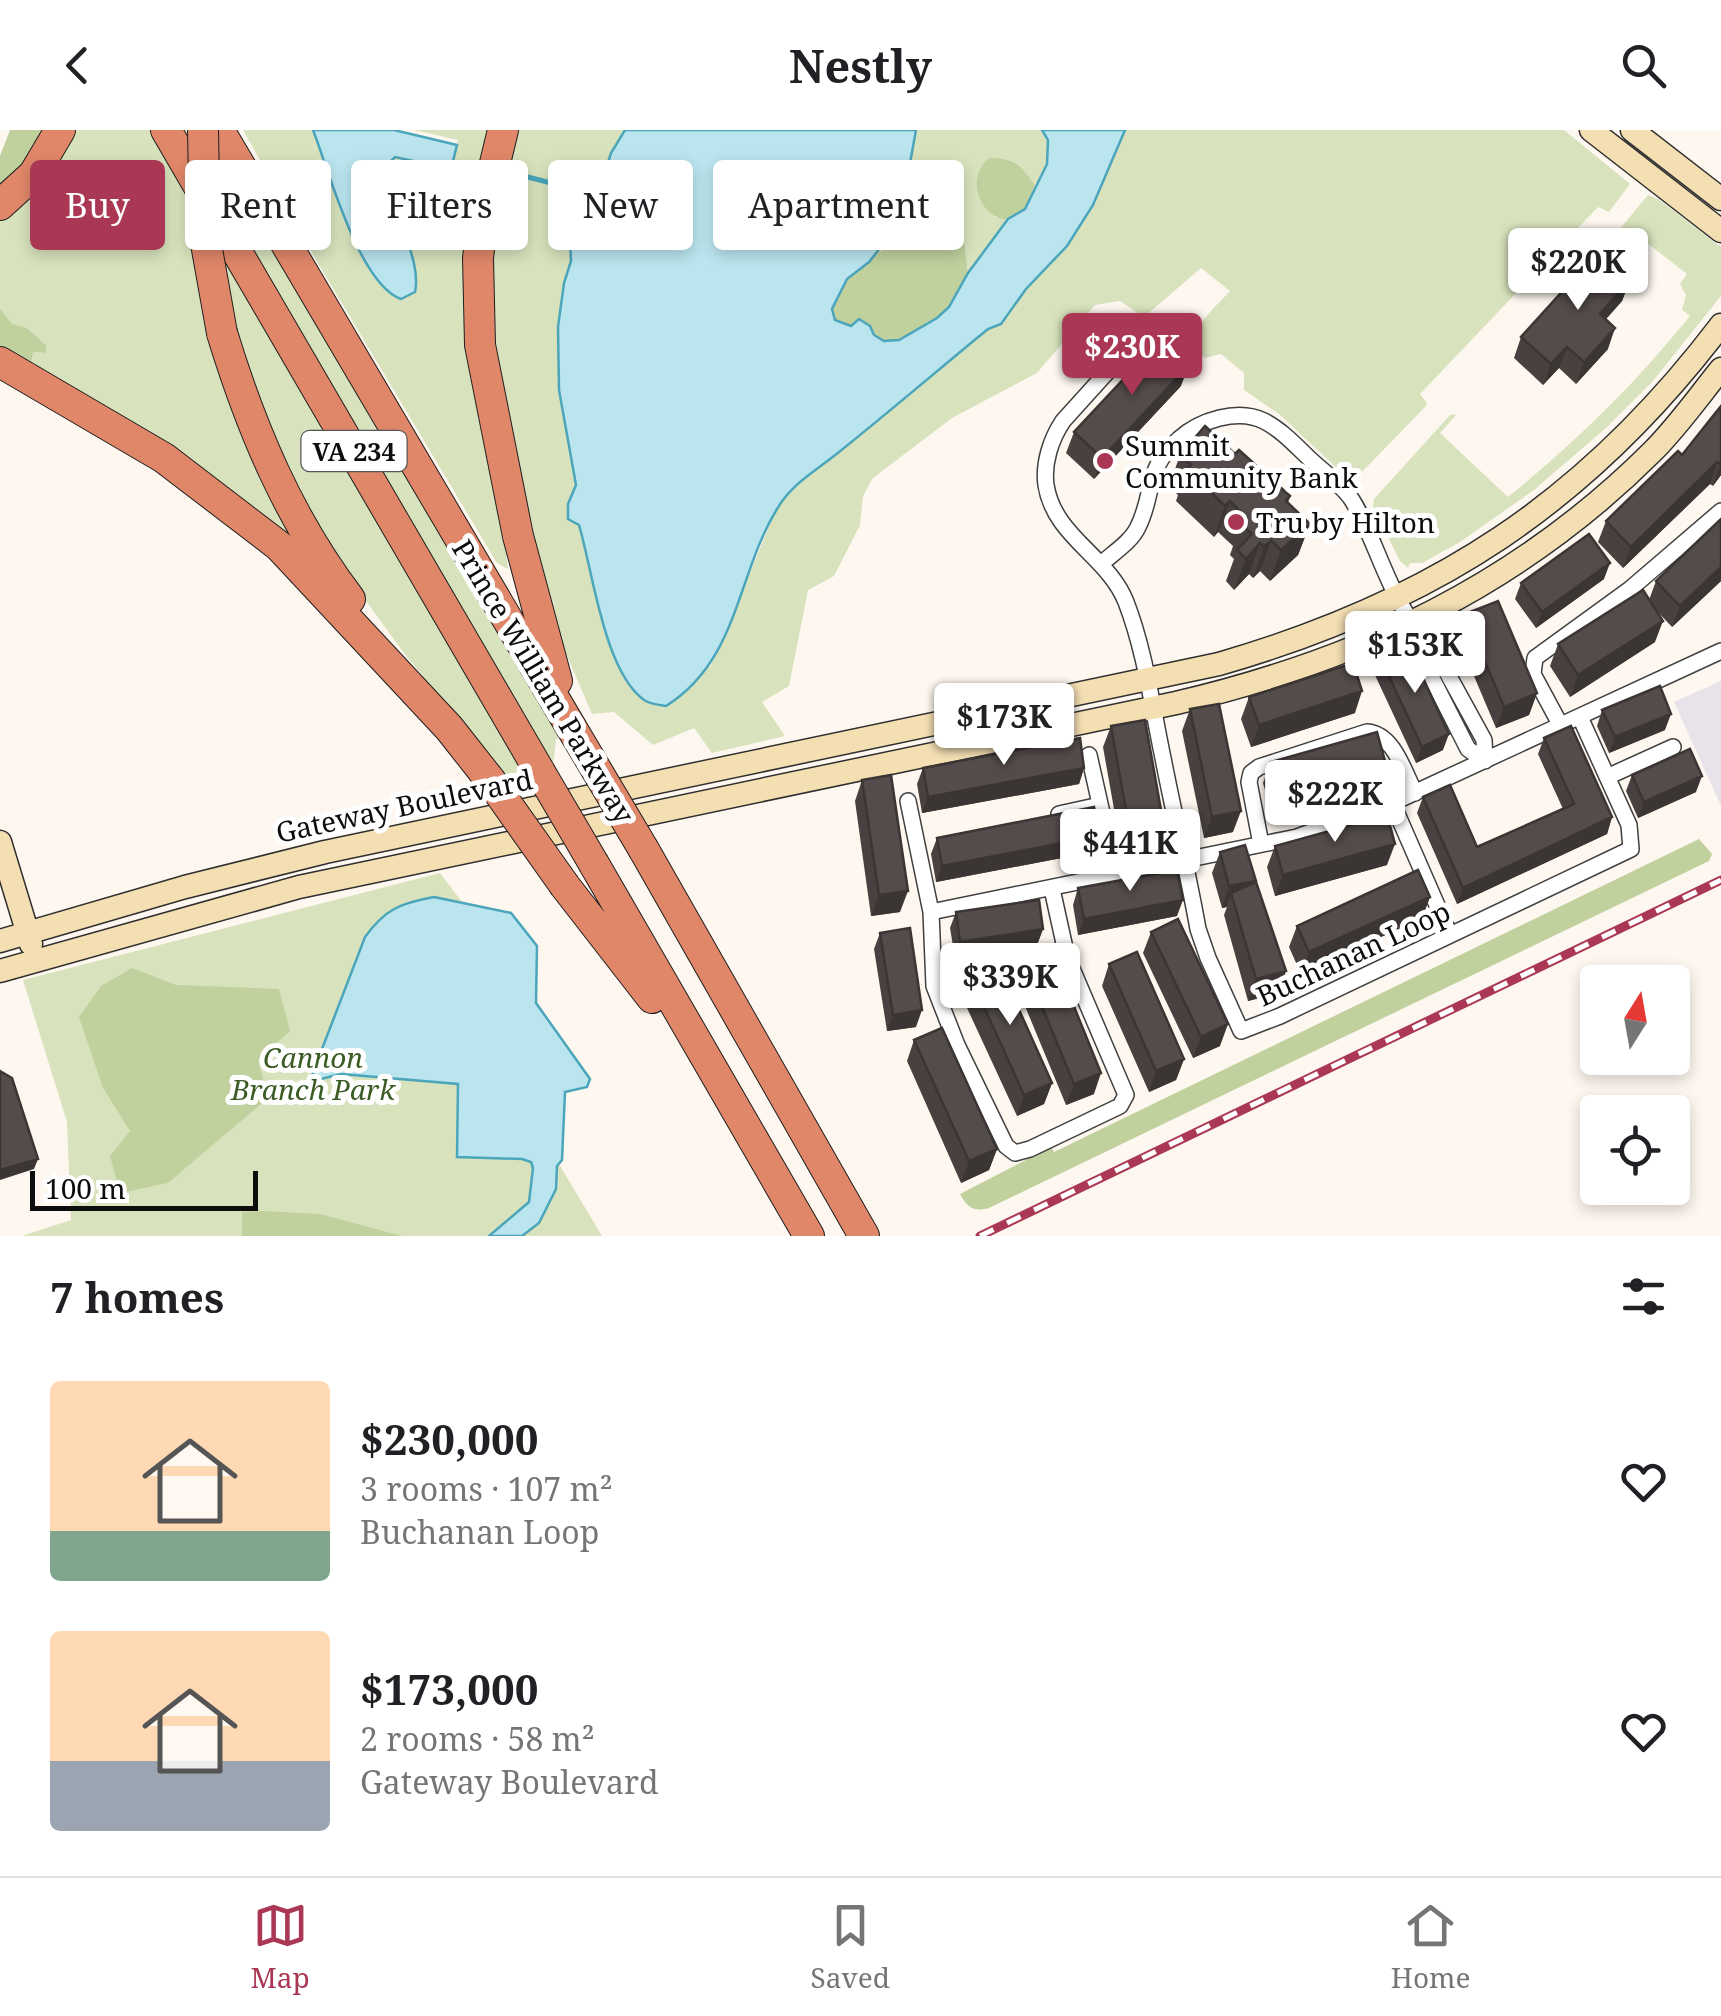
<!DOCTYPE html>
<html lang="en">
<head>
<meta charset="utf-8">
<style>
	:root { --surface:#fff; --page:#f6f6f6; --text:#202124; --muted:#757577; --line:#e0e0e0; --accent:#aa3855 }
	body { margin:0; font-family:"Noto Serif",serif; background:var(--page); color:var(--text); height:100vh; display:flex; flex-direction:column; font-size:38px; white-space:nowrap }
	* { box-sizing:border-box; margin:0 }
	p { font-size:32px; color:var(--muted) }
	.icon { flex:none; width:55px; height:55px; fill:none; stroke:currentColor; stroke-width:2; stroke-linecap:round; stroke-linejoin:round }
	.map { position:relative; height:1106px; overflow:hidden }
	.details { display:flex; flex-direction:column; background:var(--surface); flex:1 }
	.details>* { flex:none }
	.banner { position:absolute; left:30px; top:30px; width:1000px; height:90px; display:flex; gap:20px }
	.needle { width:65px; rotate:11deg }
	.controls { position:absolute; left:1580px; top:835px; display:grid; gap:20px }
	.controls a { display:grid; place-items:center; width:110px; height:110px; border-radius:10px; background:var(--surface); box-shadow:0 5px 15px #0003; font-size:50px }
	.scale { position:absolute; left:30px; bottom:25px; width:228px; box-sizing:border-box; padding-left:10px; border:5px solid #0d0d0d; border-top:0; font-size:28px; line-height:35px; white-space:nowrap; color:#0d0d0d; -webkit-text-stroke:8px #fff; paint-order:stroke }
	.price { position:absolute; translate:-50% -85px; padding:0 22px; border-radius:10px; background:#fff; color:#222; font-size:32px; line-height:65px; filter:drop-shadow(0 2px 5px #0008) }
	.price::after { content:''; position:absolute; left:50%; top:60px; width:30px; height:22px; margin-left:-15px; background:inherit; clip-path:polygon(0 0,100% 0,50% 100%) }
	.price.on { background:var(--accent); color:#fff }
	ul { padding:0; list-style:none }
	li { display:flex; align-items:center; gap:30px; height:250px; padding:0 50px }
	li span { display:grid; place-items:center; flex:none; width:280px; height:200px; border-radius:10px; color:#555 }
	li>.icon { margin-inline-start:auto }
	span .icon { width:120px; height:120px; fill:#fffc; stroke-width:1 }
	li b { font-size:42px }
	h2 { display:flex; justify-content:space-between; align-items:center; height:120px; padding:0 50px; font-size:42px }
	.tag { padding:0 35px; border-radius:10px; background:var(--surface); box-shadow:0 5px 15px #0003; font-size:35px; line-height:90px }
	.tag.on { background:var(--accent); color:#fff }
	header { display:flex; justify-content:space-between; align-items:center; height:130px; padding:0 50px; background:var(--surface); font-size:45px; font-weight:700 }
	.tabs { display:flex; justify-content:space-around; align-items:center; height:140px; border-top:2px solid var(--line); background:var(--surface); font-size:28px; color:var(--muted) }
	.tabs a { display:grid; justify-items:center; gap:5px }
	.tabs .on { color:var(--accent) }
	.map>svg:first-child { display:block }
</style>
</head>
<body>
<header><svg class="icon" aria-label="back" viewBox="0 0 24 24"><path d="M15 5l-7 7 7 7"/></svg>Nestly<svg class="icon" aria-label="search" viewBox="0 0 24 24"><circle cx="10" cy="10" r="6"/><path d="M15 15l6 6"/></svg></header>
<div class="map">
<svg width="1721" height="1106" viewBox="0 0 1721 1106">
	<rect width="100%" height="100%" fill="#fdf7ef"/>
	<path fill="#e8e2ea" d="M1721,551V676L1674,572Z"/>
	<path fill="#d8e3bd" d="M71,0H152L538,661L520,666L404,523L341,437L290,401L289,404L191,329L31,236L33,222L46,223V215L27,198L12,194L0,178V87Z
		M184,0H207L561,604L556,610L553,634Z
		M243,0H313L320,17L416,144C405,111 385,68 389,33L395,27L403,28C416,41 435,39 450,39L458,10L414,0H487L471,74L508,439L497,433L319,135Z
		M512,0H625L611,23L604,45C588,53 570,47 555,54C549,84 563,86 570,111C574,125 568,139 564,153L576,355L568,374V389L579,395L587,421L710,537L777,378L806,344L836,325L988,199L1001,194L1026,159L1067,116L1093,75L1125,0H1564L1630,54L1609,82L1598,77L1420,264L1427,273L1426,276L1359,345L1357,341L1343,339L1341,342L1279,284L1244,260V243L1221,224L1205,228C1179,206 1214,179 1230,161L1201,138L1144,187L1120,171L1095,175L1037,243L952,288L873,348L863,366L860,395L834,446L808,460L789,556L762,572L785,606L712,623L694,598L653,615L614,582L592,584L565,521L537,435L498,268L487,139Z
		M916,0H1042C1054,20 1046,36 1035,55C1020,34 1015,28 989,28L994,87L1008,89L968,143L964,108L933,89L869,132L899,94Z
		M1648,65L1658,69L1721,117V166L1653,251L1606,298L1534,360L1460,412L1422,433H1410L1408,438L1400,431L1373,377L1374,369L1450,285L1457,284L1440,303L1508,367C1576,312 1635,254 1690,186L1682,180L1686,165L1680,154L1687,144L1633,102L1627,109L1619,100Z
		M440,743L472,785L465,877L602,1106H22L71,1090L67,992L23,850Z"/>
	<path fill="#c0d19e" d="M10,0H48L40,16L0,61V26Z
		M989,28C1015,28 1020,34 1035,55C1032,61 1030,71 1026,77C1000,114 955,57 989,28Z
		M950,85L959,92L964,108L968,143L949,177L937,188L898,210L884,211L835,189L832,179C835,169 839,158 846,150C863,130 925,91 950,85Z
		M0,178L12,194L27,198L46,215V223L33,222L31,236L0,217Z
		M1699,709L1712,724L1709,731L989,1078C973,1082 968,1078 960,1064L1051,1017L1054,1022Z
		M132,838L176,855L279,859L290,901L258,930L268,968L168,1053L120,1063L110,1026L130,1001L103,958L79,887L101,856Z
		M262,1081L320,1084L402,1106H242V1082Z"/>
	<path fill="#bae5ee" stroke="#4ba5bb" stroke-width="2.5" d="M313,0H394L457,15L451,39L395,27L389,33C385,75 423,126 415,162L401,169C359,154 329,41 313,0Z
		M625,0H916L899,94L869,132L847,149L832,179L835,190L851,196L859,189L870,196L874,205L884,211L899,210L937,188L949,177L968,143L1008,89L1025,79L1047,34L1048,10L1042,0H1125L1093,75L1067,116L1026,159L1001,194L988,199C938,240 889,282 839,322C817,340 792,353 777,379C736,446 739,530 666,576C659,575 650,574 644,570C604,541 593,442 579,395L568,389V374L576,355L559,260L558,197L564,153L571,131L570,110L551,71L555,54C570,48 587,53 604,45L611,23Z
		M434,767L511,783L537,816L536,873L590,949L587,957L565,962L562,1030L557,1036L556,1059L539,1093L522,1106H489L529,1072L533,1038L531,1032L522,1029L457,1027L458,954L341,944L313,951L312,945L365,807C385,779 401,773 434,767Z"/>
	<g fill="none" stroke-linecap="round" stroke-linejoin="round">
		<path stroke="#4ba5bb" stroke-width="5" d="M524,46L555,54"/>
		<g stroke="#404040" stroke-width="18">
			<path id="street" d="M1147,198L1063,291C1051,309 1043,333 1046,355C1054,407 1108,426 1126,472C1145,521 1152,576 1163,628C1174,685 1188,742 1198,799L1208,828L1241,901L1280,886L1631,719L1629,695L1580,587
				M1101,434C1113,423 1131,412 1138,397C1155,363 1144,339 1179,309C1200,290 1238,278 1264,291C1282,300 1297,317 1311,330C1324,342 1339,353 1350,367C1374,401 1394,486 1427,506L1484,610L1485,631L1468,619L1414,513L1417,500
				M1561,596L1533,544L1535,528L1630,459L1721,381
				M1089,625L1116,745
				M1607,647L1673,617
				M908,671L931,782L934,856L957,915L1006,1016L1015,1023L1030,1019L1120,976L1126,965L1067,827L1052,759
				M1392,672L1450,805
				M1059,684L1100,675
				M1261,714L1249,652L1251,643L1259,637L1367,602C1394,604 1404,642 1415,663
				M931,782L1297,707L1403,668L1721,521"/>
		</g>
		<g stroke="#2f2f2f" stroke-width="25">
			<path id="secondary" d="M1591,0L1721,101
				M1632,0L1721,69
				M0,712L31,814
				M0,811L185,757L325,722L1219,534C1434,472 1586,373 1721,195
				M0,841L299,757L1176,573C1359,530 1518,456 1653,321C1678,296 1699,266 1721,239"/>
		</g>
		<g stroke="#1e1e1e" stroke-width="32">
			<path id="highway" d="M166,0L540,642
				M219,0L571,597
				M503,0L484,79L478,128L480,215L518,406L557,551
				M0,75L34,44L60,0
				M222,203C251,298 289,389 350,469
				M0,232L164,328L279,416L449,598L490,650
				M644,720L864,1106
				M594,734L809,1106
				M565,756L652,868"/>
		</g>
		<use href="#street" stroke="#fff" stroke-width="15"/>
		<use href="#secondary" stroke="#f4dfb3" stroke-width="22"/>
		<use href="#highway" stroke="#e18769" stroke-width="30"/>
		<g stroke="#aa3855" stroke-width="9">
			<path id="rail" d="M980,1106L1721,750"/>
		</g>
		<use href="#rail" stroke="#fff" stroke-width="5" stroke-dasharray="15" stroke-linecap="butt"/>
		<g stroke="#1e1e1e" stroke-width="32" stroke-linecap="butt">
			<path id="highway-bridge" d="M203,0L205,108L222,203
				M571,597L644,720
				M540,642L594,734
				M490,650L565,756"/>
		</g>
		<use href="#highway-bridge" stroke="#e18769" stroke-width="30"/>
	</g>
	<path fill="#484140" d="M1630,150L1622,171L1606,189L1608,219L1576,254L1559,238L1543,255L1514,228L1521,207Z
		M1181,256L1094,349L1066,323L1074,302Z
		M1721,276V345L1713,356L1710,354L1623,438L1598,412L1606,391L1682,325Z
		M1235,324L1290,366L1288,373L1310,394L1298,425L1270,451L1260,441L1253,448L1249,444L1234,460L1226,451L1234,429L1230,425L1233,416L1218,402L1214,407L1176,371L1178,365L1169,356L1180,325Z
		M1721,389V451L1672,497L1655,479V512L1570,567L1550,536L1558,514L1649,470L1656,451Z
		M1604,449L1536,498L1515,469L1521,453Z
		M1465,484L1537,563L1529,585L1496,598L1457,506Z
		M1380,527L1443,620L1416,633L1374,543Z
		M1249,567L1355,583L1251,617L1241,589Z
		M1190,579L1233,702L1204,708L1182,601Z
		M1602,580L1665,600L1609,623L1597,596Z
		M1111,596L1157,718L1129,723L1126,706L1119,707L1103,617Z
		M1544,608L1612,687L1607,704L1457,774L1417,683L1423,667L1477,717L1563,679L1538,624Z
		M1271,632L1377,652L1271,681L1263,653Z
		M923,638H1084L1079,654L922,683L917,654Z
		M1632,645L1696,662L1638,688L1626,661Z
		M862,650L900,782L871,786L855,671Z
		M937,708L1093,722L936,752L931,724Z
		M1275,716L1387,735L1275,766L1267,737Z
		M1220,722L1279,863L1248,871L1224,785L1227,777L1222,778L1212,743Z
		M1078,758L1177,786L1078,805L1073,775Z
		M1430,767L1422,788L1301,844L1289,817L1297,796Z
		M956,782L1043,799L1037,815L955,828L950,798Z
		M1151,802L1220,916L1193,928L1143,823Z
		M880,803L916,897L887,901L874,819Z
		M1023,831L1094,964L1066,975L1015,852Z
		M1109,834L1184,929L1176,950L1149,962L1102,856Z
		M969,844L1052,953L1044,974L1017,986L961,865Z
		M914,910L997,1019L989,1040L961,1053L907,931Z"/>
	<path fill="#3b3534" d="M1630,150L1622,171L1592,205L1600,184Z
		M1615,198L1608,219L1576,254L1584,232Z
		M1567,217L1559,238L1543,255L1551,234Z
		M1189,235L1181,256L1094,349L1102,328Z
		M1717,332L1710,354L1623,438L1631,417Z
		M1721,334V345L1713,356L1720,335Z
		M1230,371L1218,402L1214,407L1225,376Z
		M1310,394L1298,425L1270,451L1281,420Z
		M1271,410L1260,441L1253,448L1264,417Z
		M1260,413L1249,444L1234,460L1246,429Z
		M1610,433L1604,449L1536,498L1542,482Z
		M1721,437V451L1672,497L1680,476Z
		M1663,491L1655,512L1570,567L1578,545Z
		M1362,561L1355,583L1251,617L1259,595Z
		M1537,563L1529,585L1496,598L1504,577Z
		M1671,584L1665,600L1609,623L1615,607Z
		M1449,604L1443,620L1416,633L1422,617Z
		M1385,631L1377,652L1271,681L1279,660Z
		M1084,638L1079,654L922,683L928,667Z
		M1702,646L1696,662L1638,688L1644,672Z
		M1241,681L1233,702L1204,708L1212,687Z
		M1134,685L1126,706L1119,707L1127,686Z
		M1612,687L1607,704L1457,774L1463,758Z
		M1164,697L1157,718L1129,723L1137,702Z
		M1099,706L1093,722L936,752L942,736Z
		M1395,714L1387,735L1275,766L1283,745Z
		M1256,751L1231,763L1227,777L1222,778L1229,756Z
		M908,761L900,782L871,786L879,765Z
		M1430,767L1422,788L1301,844L1309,822Z
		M1183,770L1177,786L1078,805L1084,789Z
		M1043,799L1037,815L955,828L960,812Z
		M1286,841L1279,863L1248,871L1256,849Z
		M922,880L916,897L887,901L893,885Z
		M1228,894L1220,916L1193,928L1201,907Z
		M1184,929L1176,950L1149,962L1156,941Z
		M1101,943L1094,964L1066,975L1074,954Z
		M1052,953L1044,974L1017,986L1024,965Z
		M997,1019L989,1040L961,1053L969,1031Z
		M38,1029L34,1039L0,1050V1040Z"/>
	<path fill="#544c4b" stroke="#3b3534" stroke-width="2.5" d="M1598,122L1630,150L1600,184L1615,198L1584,232L1567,217L1551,234L1521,207Z
		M1161,209L1189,235L1102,328L1074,302Z
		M1721,276V334L1717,332L1631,417L1606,391L1678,321L1682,325Z
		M1205,296L1235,324L1239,320L1290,366L1286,371L1310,394L1281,420L1271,410L1264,417L1260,413L1246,429L1237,420L1252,404L1241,394L1247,388L1230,371L1225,376L1187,340L1191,335L1180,325Z
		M1721,389V437L1680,476L1656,451Z
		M1589,404L1610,433L1542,482L1521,453Z
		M1643,460L1663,491L1578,545L1558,514Z
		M1498,471L1537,563L1504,577L1465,484Z
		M1407,514L1449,604L1422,617L1380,527Z
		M1353,533L1362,561L1259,595L1249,567Z
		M1660,556L1671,584L1615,607L1602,580Z
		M1219,574L1241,681L1212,687L1190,579Z
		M1145,590L1164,697L1137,702L1134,685L1127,686L1111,596Z
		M1571,596L1612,687L1463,758L1423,667L1450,655L1477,717L1574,674L1544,608Z
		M1377,602L1385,631L1279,660L1271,632Z
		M1080,608L1084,638L928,667L923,638Z
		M1690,619L1702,646L1644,672L1632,645Z
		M891,645L908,761L879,765L862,650Z
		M1094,677L1099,706L942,736L937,708Z
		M1387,685L1395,714L1283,745L1275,716Z
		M1245,715L1256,751L1229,756L1220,722Z
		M1177,740L1183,770L1084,789L1078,758Z
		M1418,740L1430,767L1309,822L1297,796Z
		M1256,752L1286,841L1256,849L1231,763Z
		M1039,770L1043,799L960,812L956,782Z
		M1178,789L1228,894L1201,907L1151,802Z
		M910,798L922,880L893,885L880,803Z
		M1051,820L1101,943L1074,954L1023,831Z
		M1137,822L1184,929L1156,941L1109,834Z
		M997,831L1052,953L1024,965L969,844Z
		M942,898L997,1019L969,1031L914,910Z
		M0,941L12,948L38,1029L0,1040Z"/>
	<g fill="#aa3855" stroke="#fff" stroke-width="4">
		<circle cx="1105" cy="331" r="10"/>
		<circle cx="1236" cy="392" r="10"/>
	</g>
	<g text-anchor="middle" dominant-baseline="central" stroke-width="10" stroke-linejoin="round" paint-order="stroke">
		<rect fill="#fff" stroke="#565656" stroke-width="2.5" x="301.5" y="301" width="105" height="40" rx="8"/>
		<g font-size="25" font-weight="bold" fill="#0d0d0d">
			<text x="354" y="321">VA 234</text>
		</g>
		<g font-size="28" fill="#0d0d0d" stroke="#fff" text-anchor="start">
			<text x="1125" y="315">Summit<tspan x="1125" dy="32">Community Bank</tspan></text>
			<text x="1256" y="392">Tru by Hilton</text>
		</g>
		<g font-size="28" fill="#0d0d0d" stroke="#fff">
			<text transform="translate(544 551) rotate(59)">Prince William Parkway</text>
			<text transform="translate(404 675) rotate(-12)">Gateway Boulevard</text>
			<text transform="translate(1353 823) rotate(-25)">Buchanan Loop</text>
		</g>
		<g font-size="28" font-style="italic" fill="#3c5c26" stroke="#fff">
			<text x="313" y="927">Cannon<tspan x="313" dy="32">Branch Park</tspan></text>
		</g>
	</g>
</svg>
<div class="controls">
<a><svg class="needle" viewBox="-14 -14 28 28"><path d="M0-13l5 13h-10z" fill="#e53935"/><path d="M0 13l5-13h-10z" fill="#757577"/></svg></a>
<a><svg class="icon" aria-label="locate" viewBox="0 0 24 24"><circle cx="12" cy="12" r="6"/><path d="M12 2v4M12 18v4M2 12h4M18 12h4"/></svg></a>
</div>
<div class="scale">100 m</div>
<b class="price" style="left:1578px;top:183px">$220K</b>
<b class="price on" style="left:1132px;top:268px">$230K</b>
<b class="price" style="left:1415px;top:566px">$153K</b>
<b class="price" style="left:1004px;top:638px">$173K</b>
<b class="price" style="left:1335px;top:715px">$222K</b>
<b class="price" style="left:1130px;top:764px">$441K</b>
<b class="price" style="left:1010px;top:898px">$339K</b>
<div class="banner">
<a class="tag on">Buy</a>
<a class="tag">Rent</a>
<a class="tag">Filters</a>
<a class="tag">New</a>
<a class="tag">Apartment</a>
</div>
</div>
<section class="details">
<h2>7 homes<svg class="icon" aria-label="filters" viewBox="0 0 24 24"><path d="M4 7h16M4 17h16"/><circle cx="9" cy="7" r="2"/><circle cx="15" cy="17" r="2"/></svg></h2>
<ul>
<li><span style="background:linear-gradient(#ffd9b3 75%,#7fa58c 0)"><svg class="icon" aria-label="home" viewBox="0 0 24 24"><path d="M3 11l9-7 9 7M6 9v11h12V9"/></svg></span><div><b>$230,000</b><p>3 rooms · 107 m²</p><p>Buchanan Loop</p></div><svg class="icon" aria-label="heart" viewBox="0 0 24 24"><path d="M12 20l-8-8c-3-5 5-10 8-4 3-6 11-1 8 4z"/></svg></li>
<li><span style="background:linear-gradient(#ffd9b3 65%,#9aa5b1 0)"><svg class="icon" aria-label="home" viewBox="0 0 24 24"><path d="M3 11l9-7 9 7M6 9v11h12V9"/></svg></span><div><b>$173,000</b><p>2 rooms · 58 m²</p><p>Gateway Boulevard</p></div><svg class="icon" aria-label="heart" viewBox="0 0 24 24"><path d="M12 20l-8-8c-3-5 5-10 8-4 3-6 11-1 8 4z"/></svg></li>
</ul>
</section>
<nav class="tabs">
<a class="on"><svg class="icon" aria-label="map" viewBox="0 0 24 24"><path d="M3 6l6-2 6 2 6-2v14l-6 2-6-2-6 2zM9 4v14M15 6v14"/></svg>Map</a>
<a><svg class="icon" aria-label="saved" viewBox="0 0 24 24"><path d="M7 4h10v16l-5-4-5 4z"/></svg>Saved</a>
<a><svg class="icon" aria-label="home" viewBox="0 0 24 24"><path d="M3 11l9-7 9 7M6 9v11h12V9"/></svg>Home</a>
</nav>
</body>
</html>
